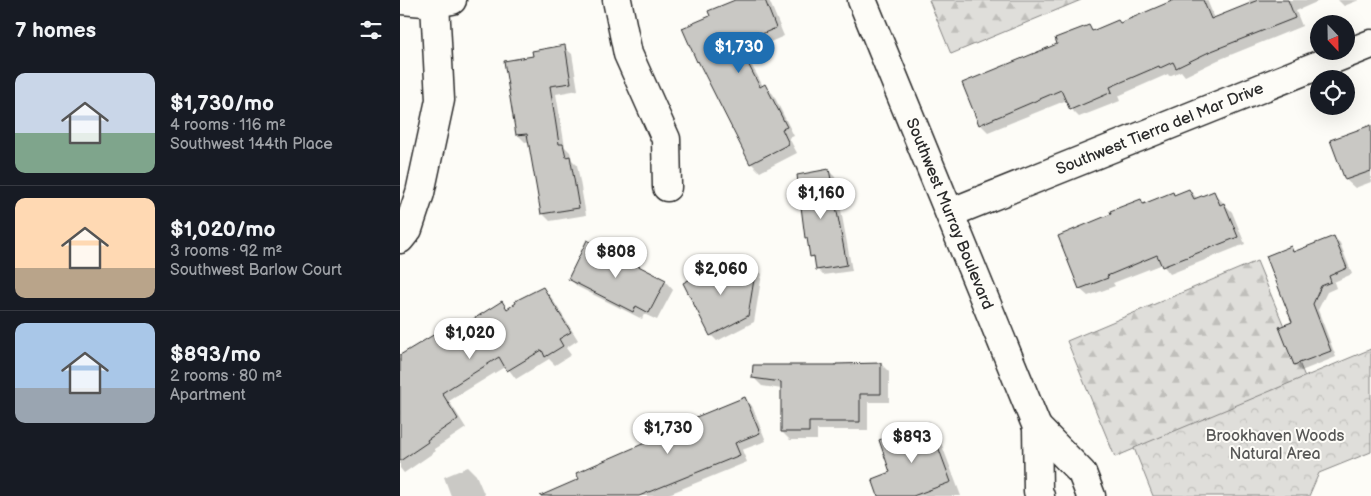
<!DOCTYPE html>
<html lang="en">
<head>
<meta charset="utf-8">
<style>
	:root { --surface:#171b24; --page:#242831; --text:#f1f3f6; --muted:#9ea1a6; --line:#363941; --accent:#1f6fb2 }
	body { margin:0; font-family:"Balsamiq Sans",sans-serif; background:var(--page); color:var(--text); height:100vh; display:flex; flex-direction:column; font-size:19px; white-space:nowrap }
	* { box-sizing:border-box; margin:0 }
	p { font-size:16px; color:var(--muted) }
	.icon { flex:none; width:28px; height:28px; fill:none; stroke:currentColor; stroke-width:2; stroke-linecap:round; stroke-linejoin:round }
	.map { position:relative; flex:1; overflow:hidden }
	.sheet { display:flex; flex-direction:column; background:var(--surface); width:400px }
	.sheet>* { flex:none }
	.needle { width:32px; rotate:158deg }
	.tools { position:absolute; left:910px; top:15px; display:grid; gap:10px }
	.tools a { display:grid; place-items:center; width:45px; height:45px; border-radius:50%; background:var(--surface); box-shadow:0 5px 20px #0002; font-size:25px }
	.price { position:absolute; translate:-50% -42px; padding:0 11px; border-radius:18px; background:#fff; color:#222; font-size:16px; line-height:32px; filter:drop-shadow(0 1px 2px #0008) }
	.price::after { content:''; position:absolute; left:50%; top:30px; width:15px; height:11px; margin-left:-8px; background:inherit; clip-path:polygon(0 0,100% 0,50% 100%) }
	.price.selected { background:var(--accent); color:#fff }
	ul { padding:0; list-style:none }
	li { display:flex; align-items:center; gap:15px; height:125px; padding:0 15px }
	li+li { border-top:1px solid var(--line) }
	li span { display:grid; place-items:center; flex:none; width:140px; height:100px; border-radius:10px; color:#555 }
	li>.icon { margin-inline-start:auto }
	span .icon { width:60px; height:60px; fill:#fffc; stroke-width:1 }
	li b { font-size:21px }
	h2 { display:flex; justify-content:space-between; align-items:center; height:60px; padding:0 15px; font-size:21px }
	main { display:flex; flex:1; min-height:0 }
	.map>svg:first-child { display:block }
</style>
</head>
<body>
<main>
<section class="sheet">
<h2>7 homes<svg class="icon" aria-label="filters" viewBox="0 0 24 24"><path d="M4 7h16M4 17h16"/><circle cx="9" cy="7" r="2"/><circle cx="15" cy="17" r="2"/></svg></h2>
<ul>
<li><span style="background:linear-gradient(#c9d6e8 60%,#7fa58c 0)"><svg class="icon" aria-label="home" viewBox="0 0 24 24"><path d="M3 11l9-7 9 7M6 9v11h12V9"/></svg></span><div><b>$1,730/mo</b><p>4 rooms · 116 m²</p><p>Southwest 144th Place</p></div></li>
<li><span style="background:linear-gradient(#ffd9b3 70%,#b9a48a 0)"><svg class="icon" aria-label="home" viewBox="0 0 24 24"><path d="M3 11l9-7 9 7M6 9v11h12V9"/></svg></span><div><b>$1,020/mo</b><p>3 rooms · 92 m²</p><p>Southwest Barlow Court</p></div></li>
<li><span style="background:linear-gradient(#a9c7e8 65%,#9aa5b1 0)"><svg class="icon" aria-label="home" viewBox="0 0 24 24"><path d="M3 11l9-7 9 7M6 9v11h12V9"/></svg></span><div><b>$893/mo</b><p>2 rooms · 80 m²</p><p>Apartment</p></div></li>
</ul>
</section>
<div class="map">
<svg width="971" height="496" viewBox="0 0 971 496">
	<defs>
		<pattern id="forest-firs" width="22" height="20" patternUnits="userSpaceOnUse" patternTransform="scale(1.25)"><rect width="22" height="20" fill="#dfdeda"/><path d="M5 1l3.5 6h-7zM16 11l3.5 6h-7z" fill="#c0bfbb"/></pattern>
		<pattern id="park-crowns" width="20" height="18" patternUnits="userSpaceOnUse" patternTransform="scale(1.25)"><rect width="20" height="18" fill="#dfdeda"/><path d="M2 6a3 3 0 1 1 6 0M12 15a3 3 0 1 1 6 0" fill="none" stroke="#c0bfbb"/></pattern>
	</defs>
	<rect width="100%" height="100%" fill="#fdfcf7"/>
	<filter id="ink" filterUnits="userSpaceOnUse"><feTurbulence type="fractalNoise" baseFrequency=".02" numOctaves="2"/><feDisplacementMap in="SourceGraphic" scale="10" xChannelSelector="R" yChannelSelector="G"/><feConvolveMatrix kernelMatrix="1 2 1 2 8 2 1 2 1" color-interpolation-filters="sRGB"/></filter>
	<g filter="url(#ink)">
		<path fill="url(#forest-firs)" stroke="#858482" d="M529,0H681L551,54Z
			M857,261L905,377L715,457L667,341Z"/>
		<path fill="url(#park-crowns)" stroke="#858482" d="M971,349V452L919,473L909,496H753L734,448Z"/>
		<path fill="#0003" d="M339,0H369L384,36L345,53L363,86H365L373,94L394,136L389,138L397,153L360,172L351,163L302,65L298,61L312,17Z
			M777,0H807L815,19L850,4L849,0H921L896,11L902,26L818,60L785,76L781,71L769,76L768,74L718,96L720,101L679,117L671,109L667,100L588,132L580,124L659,44L688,26L694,32L720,24Z
			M938,0H959L944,6Z
			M164,47L172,54L178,90L156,94L165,147L170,152L172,160L177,165L186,215L150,221L142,213L130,141L125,142L118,135L134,57Z
			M971,126V182L955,188L946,180Z
			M429,171L435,177L452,271L423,275L417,269L416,261L412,256L409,240L406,237Z
			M789,190L798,199L814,193L832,212L845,244L770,274L762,264L713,283L715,286L688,296L680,289L713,215L740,201L745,205Z
			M934,237L940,243L952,274L934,282L936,288L927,292L918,310L936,357L901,371L895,365L881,327L894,322L890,247L895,252Z
			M326,262L332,268L337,278L356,269L362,274L354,322L317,341L311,335Z
			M169,278L265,281L273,290L257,320L244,314L242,319L178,287Z
			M142,288L151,297L178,340L166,348L171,355L155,365L149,359L116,379L106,366L49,401L66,428L34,449L36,451L4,473L0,468V357L60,320L65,325L102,303L108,309Z
			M481,364L489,372V402H468V430H417V440H390L382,432V389L362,386L353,377L437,367Z
			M345,398L352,406L366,441L342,450L347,462L264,496H140L181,480Z
			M529,424L537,432L561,496H480L491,473Z
			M68,467L76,475L85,496H51L44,477Z"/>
		<path fill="#c9c8c4" stroke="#2b2b2b" d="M335,0H365L376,28L338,44L360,87L365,84L387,127L382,129L389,144L350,164L298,61L297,62L282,28L310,16L308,11Z
			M774,0H803L811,19L858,0H888L895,18L809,52L776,68L773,62L760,68L759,66L710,87L712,92L670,110L661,90L579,125L562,83L657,44L655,38L689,25L692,31L718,20L720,23Z
			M165,45L171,83L150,86L159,144H163L166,157L170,156L179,208L141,214L127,134L116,135L104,61L133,56L132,51Z
			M971,125V171L945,180L930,140Z
			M429,169L447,265L416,270L414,256L410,257L407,238H405L397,175Z
			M789,189L794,199L814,191L820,205L824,203L838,237L762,267L757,255L707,276L708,278L679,289L658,236L711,214L710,211L741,199L743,204L773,192L774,195Z
			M934,236L947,268L929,276L931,282L921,286L913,304L931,351L894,365L879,327L892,322L866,256L891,246L893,252Z
			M187,240L266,280L249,313L236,306L233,312L168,279Z
			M326,260L335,278L356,267L348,316L310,336L283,283Z
			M143,287L171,332L159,339L163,346L145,357L142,350L107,371L99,357L42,393L58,419L27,440L28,442L0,461V355L60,319L64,325L102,301L107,309L116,303L115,301Z
			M481,363V394H460V422H409V432H381V382L352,378L353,365H436V364Z
			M345,397L360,433L335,443L340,455L239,496H140L179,479L176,473L247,442L245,438Z
			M529,422L551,482L513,496H478L472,479L490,472L479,440Z"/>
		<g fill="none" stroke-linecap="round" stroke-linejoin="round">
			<g stroke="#2b2b2b" stroke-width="31">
				<g id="minor">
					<path d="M2,0L35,3L52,0"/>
					<path d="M217,0L228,54L266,139L267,187"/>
					<path id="s1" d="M550,213L971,44"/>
					<path d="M0,239L8,229L20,193L40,100L35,3"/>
				</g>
			</g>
			<g stroke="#2b2b2b" stroke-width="31">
				<g id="primary">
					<path id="s2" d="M462,0L637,427L638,491L640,496"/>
					<path d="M637,427L682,473L691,496"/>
				</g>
			</g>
			<use href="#minor" stroke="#fdfcf7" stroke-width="28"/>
			<use href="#primary" stroke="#fdfcf7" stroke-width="28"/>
		</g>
	</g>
	<g text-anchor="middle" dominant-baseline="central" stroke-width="4" stroke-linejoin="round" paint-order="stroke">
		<g font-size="16" fill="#2b2b2b" stroke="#fdfcf7">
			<text stroke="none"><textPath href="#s1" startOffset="226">Southwest Tierra del Mar Drive</textPath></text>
			<text stroke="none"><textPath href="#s2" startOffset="231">Southwest Murray Boulevard</textPath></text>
		</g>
		<g font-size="16" fill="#585857" stroke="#fdfcf7">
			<text x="875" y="436">Brookhaven Woods<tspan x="875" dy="18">Natural Area</tspan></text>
		</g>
	</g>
</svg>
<div class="tools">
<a><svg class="needle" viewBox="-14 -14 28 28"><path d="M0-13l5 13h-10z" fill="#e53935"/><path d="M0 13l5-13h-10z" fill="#9ea1a6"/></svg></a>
<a><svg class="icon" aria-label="locate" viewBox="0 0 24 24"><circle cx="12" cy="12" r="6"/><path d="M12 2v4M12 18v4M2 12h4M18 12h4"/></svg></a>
</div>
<b class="price selected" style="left:339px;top:74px">$1,730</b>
<b class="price" style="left:421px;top:220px">$1,160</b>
<b class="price" style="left:216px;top:279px">$808</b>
<b class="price" style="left:321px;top:296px">$2,060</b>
<b class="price" style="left:70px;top:360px">$1,020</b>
<b class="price" style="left:268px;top:455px">$1,730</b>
<b class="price" style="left:512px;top:464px">$893</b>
</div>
</main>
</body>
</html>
